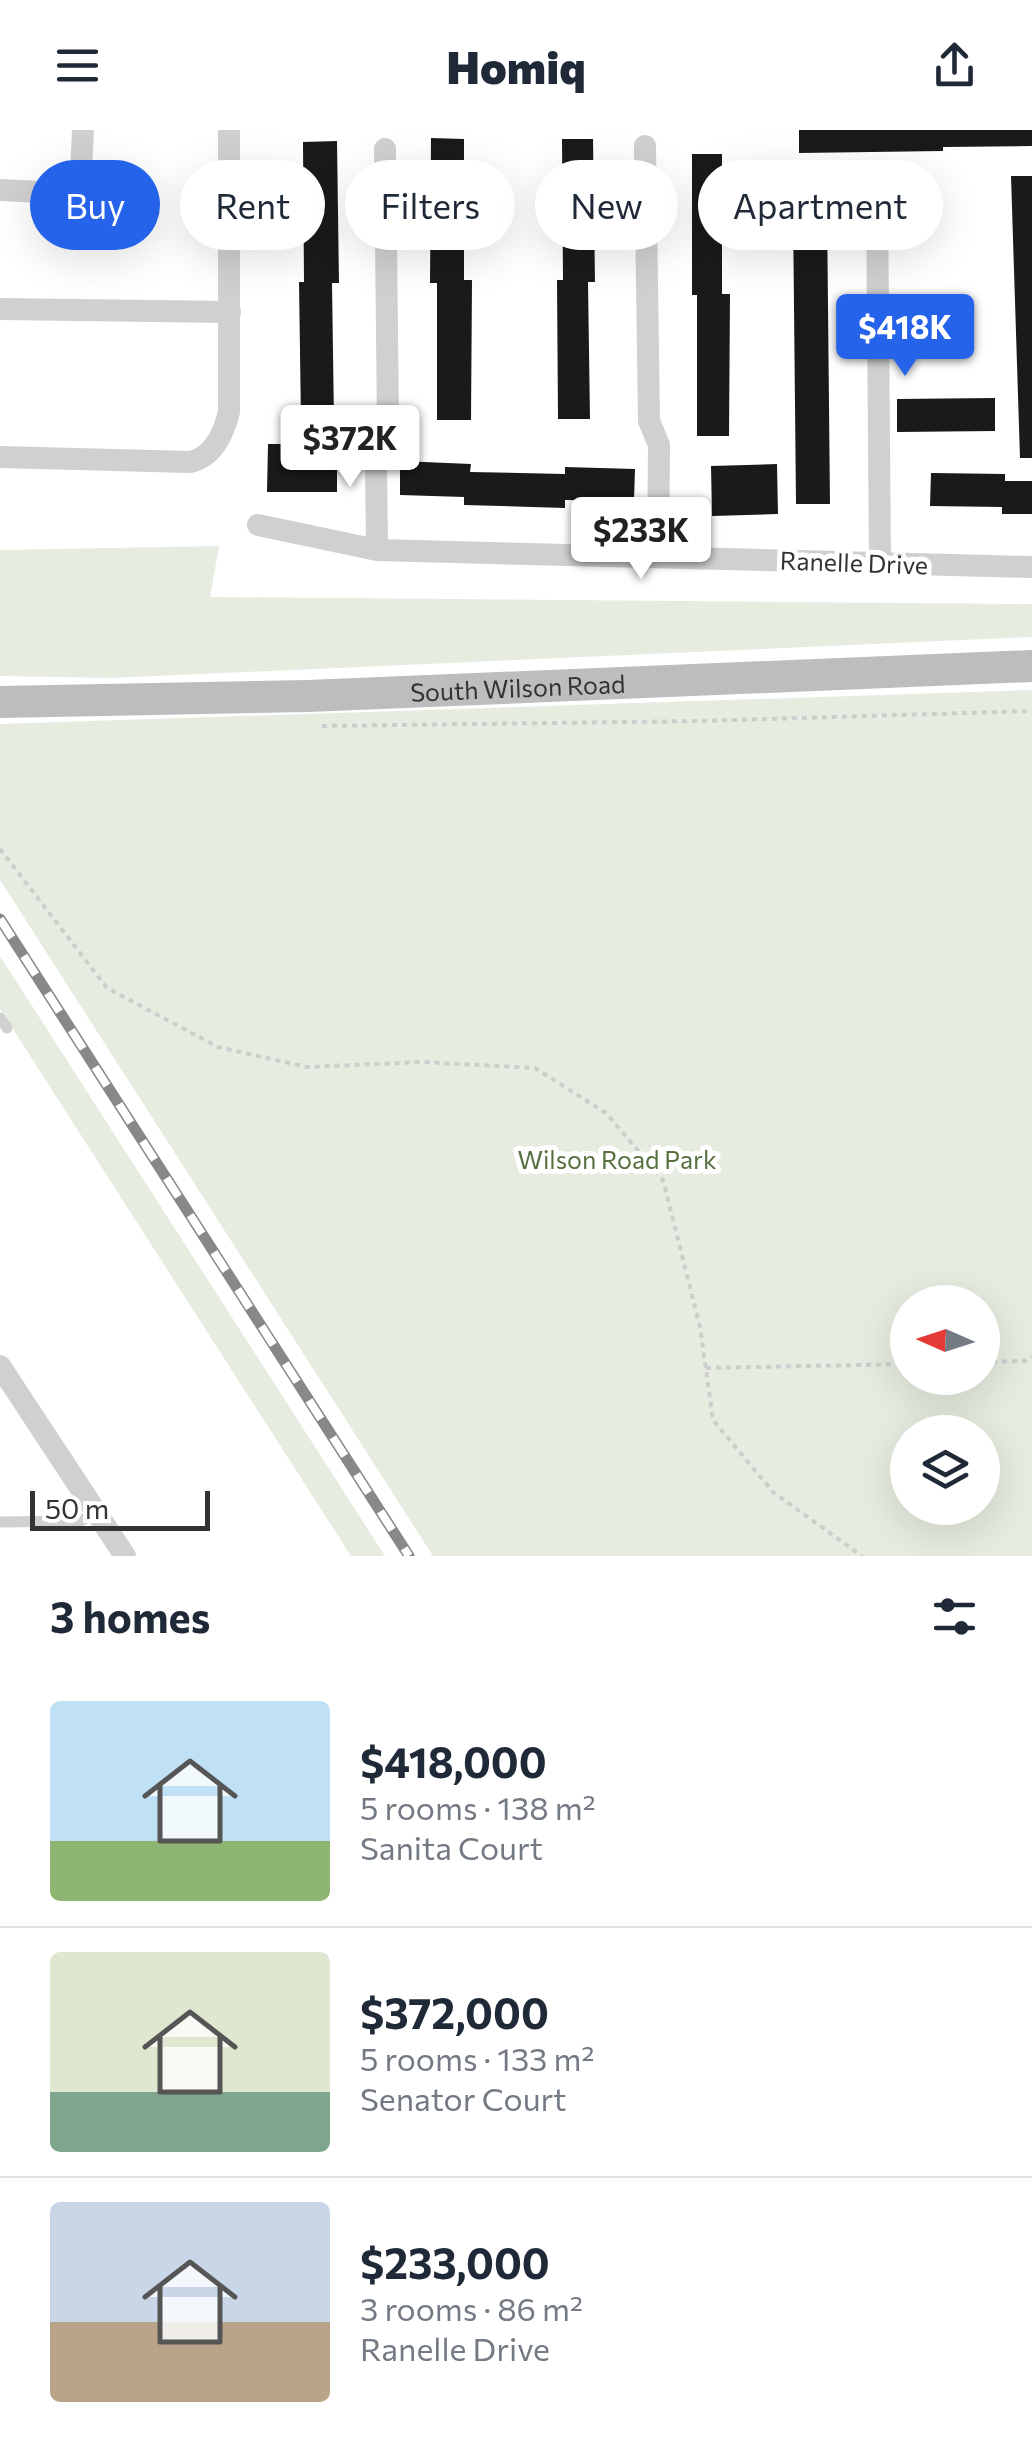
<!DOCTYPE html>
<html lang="en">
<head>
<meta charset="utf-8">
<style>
	:root { --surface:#fff; --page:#f2f2f3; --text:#1f2937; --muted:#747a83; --line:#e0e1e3; --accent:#2563eb }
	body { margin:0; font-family:Commissioner,sans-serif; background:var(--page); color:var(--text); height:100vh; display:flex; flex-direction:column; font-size:38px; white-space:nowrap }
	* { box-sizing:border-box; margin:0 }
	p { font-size:32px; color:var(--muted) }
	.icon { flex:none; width:55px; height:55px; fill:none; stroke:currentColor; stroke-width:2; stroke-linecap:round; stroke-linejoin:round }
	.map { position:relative; height:1426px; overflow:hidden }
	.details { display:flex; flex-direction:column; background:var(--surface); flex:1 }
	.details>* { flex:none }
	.hud { position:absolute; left:30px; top:30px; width:972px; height:90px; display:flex; gap:20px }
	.needle { width:65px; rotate:273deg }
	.tools { position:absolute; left:890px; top:1155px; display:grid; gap:20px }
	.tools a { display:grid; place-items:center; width:110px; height:110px; border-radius:50%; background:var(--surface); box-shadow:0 10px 40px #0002; font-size:50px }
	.scale { position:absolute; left:30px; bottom:25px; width:180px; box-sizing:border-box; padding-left:10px; border:5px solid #333; border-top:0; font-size:28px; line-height:35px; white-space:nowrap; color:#333; -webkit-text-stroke:8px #fff; paint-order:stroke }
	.price { position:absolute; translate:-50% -85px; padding:0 22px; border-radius:10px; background:#fff; color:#222; font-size:32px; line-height:65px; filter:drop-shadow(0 2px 5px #0008) }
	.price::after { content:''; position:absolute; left:50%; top:60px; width:30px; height:22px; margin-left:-15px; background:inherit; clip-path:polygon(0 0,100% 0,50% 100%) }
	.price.selected { background:var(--accent); color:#fff }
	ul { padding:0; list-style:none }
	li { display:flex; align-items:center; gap:30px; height:250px; padding:0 50px }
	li+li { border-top:2px solid var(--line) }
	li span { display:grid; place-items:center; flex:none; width:280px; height:200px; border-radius:10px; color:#555 }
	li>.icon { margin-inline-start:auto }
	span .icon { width:120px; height:120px; fill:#fffc; stroke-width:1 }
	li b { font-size:42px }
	h2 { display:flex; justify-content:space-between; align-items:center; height:120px; padding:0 50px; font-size:42px }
	.tag { padding:0 35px; border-radius:45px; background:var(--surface); box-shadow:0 10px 40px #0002; font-size:35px; line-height:90px }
	.tag.selected { background:var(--accent); color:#fff }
	header { display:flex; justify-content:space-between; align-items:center; height:130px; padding:0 50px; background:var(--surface); font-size:45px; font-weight:800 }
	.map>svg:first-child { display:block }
</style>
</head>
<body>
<header><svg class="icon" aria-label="menu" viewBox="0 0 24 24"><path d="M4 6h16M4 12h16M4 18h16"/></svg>Homiq<svg class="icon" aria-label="share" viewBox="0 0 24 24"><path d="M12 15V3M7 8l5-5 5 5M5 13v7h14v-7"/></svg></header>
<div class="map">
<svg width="1032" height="1426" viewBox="0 0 1032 1426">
	<rect width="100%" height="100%" fill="#fff"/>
	<path fill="#e6ecdf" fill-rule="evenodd" d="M219,416L210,467L1032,474V507L111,548L0,546V420Z
		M1032,560V1426H433L0,750V594ZM982,1172V1248H908V1172ZM982,1302V1378H908V1302Z
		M0,826L385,1426H351L0,879Z"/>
	<path fill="#1a1a1a" d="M799,0H1032V16L943,17V21L799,23Z
		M431,8L464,9V150H472L471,290H437V153H430Z
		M562,9H593L595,152H588L590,289H558L557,150H563Z
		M337,11L339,153H332L334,292H301L299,152H304L303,12Z
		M692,24H722V164H730L729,306H697V165H692Z
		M1011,46H1032V328H1020Z
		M793,77H827L830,374H796Z
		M995,268V301L897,302V269Z
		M268,314H337V362H267Z
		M400,331L471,334L470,342L565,344V337L635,339L634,371L565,370V378L464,375V367L400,365Z
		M777,334L778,384L712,386L711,336Z
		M931,343L1005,344V351H1032V384H1002V377L930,376Z"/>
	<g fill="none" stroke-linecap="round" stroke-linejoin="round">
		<path stroke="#cdcdcd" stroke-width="4" stroke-dasharray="5 5" stroke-linecap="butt" d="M322,596L700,591L1032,581
			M0,719L107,858L218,917L307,937L423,932L535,938L606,983L663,1050L700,1197L713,1290L773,1362L862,1426
			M982,1232L1025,1231L1032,1227
			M706,1238L908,1234"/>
		<path stroke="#d0d0d0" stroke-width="11" d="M0,888L7,898
			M0,1392L81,1391L96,1382"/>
		<path stroke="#d0d0d0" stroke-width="22" d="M645,16L649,291L659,315L658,426
			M0,60L80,64L83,0
			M877,66L880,433
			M0,179L230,182
			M0,327L190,332C213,327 224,303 229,282V0
			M258,395L377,420L1032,437
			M377,420L376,331L388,294L385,19
			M0,1236L125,1426"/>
		<path stroke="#bdbdbd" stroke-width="32" id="s1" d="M0,572L308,566L1032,536"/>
		<g stroke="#888" stroke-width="11">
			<path id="rail" d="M0,789L409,1426"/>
		</g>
		<use href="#rail" stroke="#fff" stroke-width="8" stroke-dasharray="22" stroke-linecap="butt"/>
	</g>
	<g text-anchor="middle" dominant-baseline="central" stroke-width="10" stroke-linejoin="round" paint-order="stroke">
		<g font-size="25" fill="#333" stroke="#fff">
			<text transform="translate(854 432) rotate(2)">Ranelle Drive</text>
			<text stroke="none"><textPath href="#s1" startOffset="518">South Wilson Road</textPath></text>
		</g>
		<g font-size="25" fill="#56703f" stroke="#fff">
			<text x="617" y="1029">Wilson Road Park</text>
		</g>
	</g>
</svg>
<div class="tools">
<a><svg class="needle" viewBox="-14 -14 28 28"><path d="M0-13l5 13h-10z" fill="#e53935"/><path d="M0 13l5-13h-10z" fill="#747a83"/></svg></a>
<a><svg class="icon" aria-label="layers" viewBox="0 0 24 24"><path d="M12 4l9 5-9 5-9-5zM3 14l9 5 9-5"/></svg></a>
</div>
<div class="scale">50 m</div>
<b class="price selected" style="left:905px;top:249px">$418K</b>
<b class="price" style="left:350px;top:360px">$372K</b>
<b class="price" style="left:641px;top:452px">$233K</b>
<div class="hud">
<a class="tag selected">Buy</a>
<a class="tag">Rent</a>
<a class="tag">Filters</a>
<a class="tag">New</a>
<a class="tag">Apartment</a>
</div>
</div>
<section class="details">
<h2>3 homes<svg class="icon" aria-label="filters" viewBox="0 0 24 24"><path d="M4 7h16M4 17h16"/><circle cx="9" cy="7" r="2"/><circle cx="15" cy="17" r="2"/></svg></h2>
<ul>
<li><span style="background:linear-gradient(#bfe0f5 70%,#8fb573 0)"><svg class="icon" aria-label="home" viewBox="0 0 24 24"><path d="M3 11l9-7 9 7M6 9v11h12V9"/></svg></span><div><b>$418,000</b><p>5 rooms · 138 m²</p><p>Sanita Court</p></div></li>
<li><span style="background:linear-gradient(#dfe7d0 70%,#7fa58c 0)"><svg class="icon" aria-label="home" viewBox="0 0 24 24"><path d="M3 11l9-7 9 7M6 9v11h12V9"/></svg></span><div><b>$372,000</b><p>5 rooms · 133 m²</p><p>Senator Court</p></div></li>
<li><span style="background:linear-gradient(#c9d6e8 60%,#b9a48a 0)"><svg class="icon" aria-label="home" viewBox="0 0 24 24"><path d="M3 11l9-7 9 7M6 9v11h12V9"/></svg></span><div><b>$233,000</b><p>3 rooms · 86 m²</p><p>Ranelle Drive</p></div></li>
</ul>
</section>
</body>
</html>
